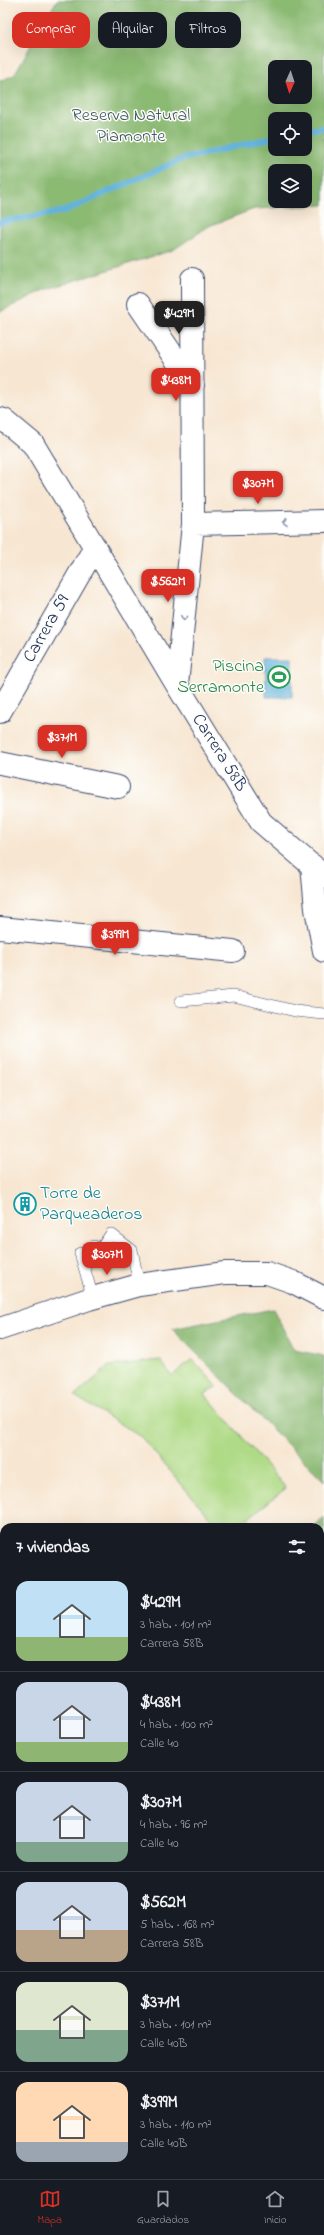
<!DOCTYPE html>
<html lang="es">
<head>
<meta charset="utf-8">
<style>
	:root { --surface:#171b24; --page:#242831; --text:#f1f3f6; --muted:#9ea1a6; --line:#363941; --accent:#d93025 }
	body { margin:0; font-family:"Indie Flower",sans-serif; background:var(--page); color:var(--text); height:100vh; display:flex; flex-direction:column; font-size:15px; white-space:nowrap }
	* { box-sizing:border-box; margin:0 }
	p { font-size:13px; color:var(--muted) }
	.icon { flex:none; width:22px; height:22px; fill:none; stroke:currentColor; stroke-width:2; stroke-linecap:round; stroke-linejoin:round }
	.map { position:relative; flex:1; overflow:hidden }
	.sheet { position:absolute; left:0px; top:1523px; width:324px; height:656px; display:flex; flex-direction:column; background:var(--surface); border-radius:12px 12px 0 0; box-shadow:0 4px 16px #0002 }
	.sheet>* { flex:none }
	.guide { position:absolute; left:12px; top:12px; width:300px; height:36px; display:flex; gap:8px }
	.needle { width:26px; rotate:183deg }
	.controls { position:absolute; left:268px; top:60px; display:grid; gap:8px }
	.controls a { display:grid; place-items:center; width:44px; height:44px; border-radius:8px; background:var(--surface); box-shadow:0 4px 16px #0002; font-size:20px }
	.price { position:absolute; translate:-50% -34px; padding:0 9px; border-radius:8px; background:var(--accent); color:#fff; font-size:13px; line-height:26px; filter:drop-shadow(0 1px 2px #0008) }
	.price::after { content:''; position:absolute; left:50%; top:24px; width:12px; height:9px; margin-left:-6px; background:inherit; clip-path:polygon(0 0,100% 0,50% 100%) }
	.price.active { background:#222; color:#fff }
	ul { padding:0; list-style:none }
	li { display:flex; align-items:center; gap:12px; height:100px; padding:0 16px }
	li+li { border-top:1px solid var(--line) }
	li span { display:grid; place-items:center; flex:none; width:112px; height:80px; border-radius:12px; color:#555 }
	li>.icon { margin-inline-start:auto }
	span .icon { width:48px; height:48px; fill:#fffc; stroke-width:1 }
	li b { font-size:17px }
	h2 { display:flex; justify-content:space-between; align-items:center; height:48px; padding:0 16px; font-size:17px }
	.tag { padding:0 14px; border-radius:12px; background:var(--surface); box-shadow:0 4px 16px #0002; font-size:14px; line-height:36px }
	.tag.active { background:var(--accent); color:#fff }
	.menu { display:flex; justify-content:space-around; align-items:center; height:56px; border-top:1px solid var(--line); background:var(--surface); font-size:11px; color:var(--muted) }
	.menu a { display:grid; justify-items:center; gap:2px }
	.menu .active { color:var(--accent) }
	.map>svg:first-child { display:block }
</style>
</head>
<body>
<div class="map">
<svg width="324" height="2179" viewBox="0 0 324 2179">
	<rect width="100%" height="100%" fill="#fdfcf7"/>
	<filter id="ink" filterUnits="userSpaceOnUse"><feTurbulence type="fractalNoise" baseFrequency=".025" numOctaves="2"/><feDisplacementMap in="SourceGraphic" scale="8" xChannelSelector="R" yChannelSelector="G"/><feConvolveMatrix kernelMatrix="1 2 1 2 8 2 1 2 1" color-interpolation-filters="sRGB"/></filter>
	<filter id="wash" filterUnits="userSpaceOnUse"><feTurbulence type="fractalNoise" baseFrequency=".012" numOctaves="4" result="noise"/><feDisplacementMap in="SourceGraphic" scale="16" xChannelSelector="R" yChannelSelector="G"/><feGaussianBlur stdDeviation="0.9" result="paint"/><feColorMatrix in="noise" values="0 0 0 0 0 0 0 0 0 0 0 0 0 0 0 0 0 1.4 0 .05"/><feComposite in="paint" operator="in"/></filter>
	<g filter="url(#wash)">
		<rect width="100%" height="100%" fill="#f7e6d1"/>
		<path fill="#e7d2ef" d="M320,1625H324V2179H67V2175H320Z"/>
		<path fill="#afda86" stroke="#658472" d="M192,1359L217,1386L205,1394L286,1488L237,1527H218L141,1437L75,1396L109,1366L160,1360L172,1376Z
			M324,2097V2179H249L252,2175H320V2102Z"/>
		<path fill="#8bba73" stroke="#537468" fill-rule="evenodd" d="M57,0H324V205L254,209L209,226L173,250L44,290L0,312V81L14,75ZM275,67H305V97H275ZM275,119H305V149H275ZM275,171H305V201H275Z
			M273,1309L294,1350L324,1356V1481L172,1329Z
			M324,1517V1625H320V1527H315Z"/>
		<path fill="#62b3dd" stroke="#3e719e" d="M265,657H292V697H266Z"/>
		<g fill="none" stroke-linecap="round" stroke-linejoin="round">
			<path stroke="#62b3dd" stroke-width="6" d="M305,130L324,128
				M0,222L65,211L182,159L275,137
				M320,1730L324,1729"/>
		</g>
	</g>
	<g filter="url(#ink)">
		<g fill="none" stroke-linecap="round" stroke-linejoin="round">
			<g stroke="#3c4a6f" stroke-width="12">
				<path id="lane" d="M181,1001L234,996L295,1011L324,1014
					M94,1246L100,1250L111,1234L132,1250L139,1285
					M80,1253L93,1298
					M143,2175L148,2179"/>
			</g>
			<g stroke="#3c4a6f" stroke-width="24">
				<path id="street" d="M138,304L193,385
					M0,419L4,420L33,444L177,685L261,822L324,876
					M193,524L324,521
					M177,685L193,524L192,279
					M0,712L95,547
					M0,763L118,787
					M312,865L316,909L324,951
					M0,928L233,951
					M0,1329L89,1299L139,1285L225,1273H267L293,1282L324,1298
					M0,1608H4
					M0,1823L4,1820
					M0,1954L4,1956
					M45,2179L46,2175"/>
			</g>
			<use href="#lane" stroke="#fff" stroke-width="11"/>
			<use href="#street" stroke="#fff" stroke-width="22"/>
		</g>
		<defs><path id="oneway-chevron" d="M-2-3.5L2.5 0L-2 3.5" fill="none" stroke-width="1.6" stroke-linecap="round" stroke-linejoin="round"/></defs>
		<g stroke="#8d97ae">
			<use href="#oneway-chevron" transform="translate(285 522) rotate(179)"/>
			<use href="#oneway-chevron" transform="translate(184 618) rotate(96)"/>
		</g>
	</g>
	<defs>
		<g id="stadium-ring" transform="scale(1.15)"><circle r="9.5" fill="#fdfcf7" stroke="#2e9e5b" stroke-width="1.5"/><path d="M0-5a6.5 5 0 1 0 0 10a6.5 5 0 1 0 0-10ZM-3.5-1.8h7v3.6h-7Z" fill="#2e9e5b"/></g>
		<g id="building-ring" transform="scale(1.15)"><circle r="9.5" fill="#fdfcf7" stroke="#0f9aa8" stroke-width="1.5"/><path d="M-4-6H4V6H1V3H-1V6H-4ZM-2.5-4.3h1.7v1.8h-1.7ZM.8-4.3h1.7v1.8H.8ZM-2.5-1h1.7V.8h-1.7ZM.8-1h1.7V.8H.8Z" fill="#0f9aa8"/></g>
	</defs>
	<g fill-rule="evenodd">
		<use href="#stadium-ring" x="279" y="677"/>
		<use href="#building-ring" x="25" y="1204"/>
	</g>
	<g text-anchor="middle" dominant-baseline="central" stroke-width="3" stroke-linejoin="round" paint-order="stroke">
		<g font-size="18" fill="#405a68" stroke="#fdfcf7">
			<text x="131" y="116">Reserva Natural<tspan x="131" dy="21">Piamonte</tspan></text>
		</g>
		<g font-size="18" fill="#1b2f5e" stroke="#fdfcf7">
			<text transform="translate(47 629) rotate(-60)">Carrera 59</text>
			<text transform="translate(219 753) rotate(58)">Carrera 58B</text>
		</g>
		<g font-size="18" fill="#27864d" stroke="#fdfcf7" text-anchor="end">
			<text x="264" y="667">Piscina<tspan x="264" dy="21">Serramonte</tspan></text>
		</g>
		<g font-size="18" fill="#0d838f" stroke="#fdfcf7" text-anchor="start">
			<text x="40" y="1194">Torre de<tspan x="40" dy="21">Parqueaderos</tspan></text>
		</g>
	</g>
</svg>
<div class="controls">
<a><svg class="needle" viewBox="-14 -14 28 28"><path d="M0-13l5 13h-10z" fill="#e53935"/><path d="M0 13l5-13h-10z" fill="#9ea1a6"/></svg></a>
<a><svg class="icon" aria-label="locate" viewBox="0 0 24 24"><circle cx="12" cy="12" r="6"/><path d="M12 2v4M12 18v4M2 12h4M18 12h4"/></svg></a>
<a><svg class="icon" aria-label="layers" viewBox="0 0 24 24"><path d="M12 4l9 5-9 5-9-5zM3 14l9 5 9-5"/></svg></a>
</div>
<b class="price active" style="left:179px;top:335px">$429M</b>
<b class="price" style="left:176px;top:402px">$438M</b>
<b class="price" style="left:258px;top:505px">$307M</b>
<b class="price" style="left:168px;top:603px">$562M</b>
<b class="price" style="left:62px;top:759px">$371M</b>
<b class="price" style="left:115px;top:956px">$399M</b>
<b class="price" style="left:107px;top:1276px">$307M</b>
<div class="guide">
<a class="tag active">Comprar</a>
<a class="tag">Alquilar</a>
<a class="tag">Filtros</a>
</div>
<section class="sheet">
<h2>7 viviendas<svg class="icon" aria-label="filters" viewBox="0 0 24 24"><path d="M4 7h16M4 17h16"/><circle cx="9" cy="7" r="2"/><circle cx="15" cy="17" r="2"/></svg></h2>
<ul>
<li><span style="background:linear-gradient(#bfe0f5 70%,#8fb573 0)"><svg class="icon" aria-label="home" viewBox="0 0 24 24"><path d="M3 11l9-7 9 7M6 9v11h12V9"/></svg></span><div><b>$429M</b><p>3 hab. · 101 m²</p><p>Carrera 58B</p></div></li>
<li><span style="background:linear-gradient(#c9d6e8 75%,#8fb573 0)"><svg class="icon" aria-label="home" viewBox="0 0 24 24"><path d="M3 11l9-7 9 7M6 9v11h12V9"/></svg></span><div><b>$438M</b><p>4 hab. · 100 m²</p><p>Calle 40</p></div></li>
<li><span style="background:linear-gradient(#c9d6e8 75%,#7fa58c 0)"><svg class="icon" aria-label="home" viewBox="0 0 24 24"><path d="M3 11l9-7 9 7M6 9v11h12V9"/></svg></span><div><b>$307M</b><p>4 hab. · 96 m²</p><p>Calle 40</p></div></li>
<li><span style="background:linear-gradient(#c9d6e8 60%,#b9a48a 0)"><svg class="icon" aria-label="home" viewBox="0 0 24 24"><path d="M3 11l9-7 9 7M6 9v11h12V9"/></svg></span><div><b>$562M</b><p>5 hab. · 168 m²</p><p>Carrera 58B</p></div></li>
<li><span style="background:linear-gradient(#dfe7d0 60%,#7fa58c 0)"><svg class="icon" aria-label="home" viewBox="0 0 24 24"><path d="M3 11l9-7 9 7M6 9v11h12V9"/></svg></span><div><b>$371M</b><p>3 hab. · 101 m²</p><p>Calle 40B</p></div></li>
<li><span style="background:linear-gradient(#ffd9b3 75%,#9aa5b1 0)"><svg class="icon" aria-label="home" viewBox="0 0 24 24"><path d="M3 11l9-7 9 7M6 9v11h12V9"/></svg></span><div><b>$399M</b><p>3 hab. · 110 m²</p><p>Calle 40B</p></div></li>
</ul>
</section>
</div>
<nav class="menu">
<a class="active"><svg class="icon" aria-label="map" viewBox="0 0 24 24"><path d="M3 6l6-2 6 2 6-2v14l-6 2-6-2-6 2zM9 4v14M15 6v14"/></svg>Mapa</a>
<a><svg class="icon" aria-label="saved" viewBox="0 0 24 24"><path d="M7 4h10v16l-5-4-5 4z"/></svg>Guardados</a>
<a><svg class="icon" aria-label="home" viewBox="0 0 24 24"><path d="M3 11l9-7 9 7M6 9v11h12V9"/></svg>Inicio</a>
</nav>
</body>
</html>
